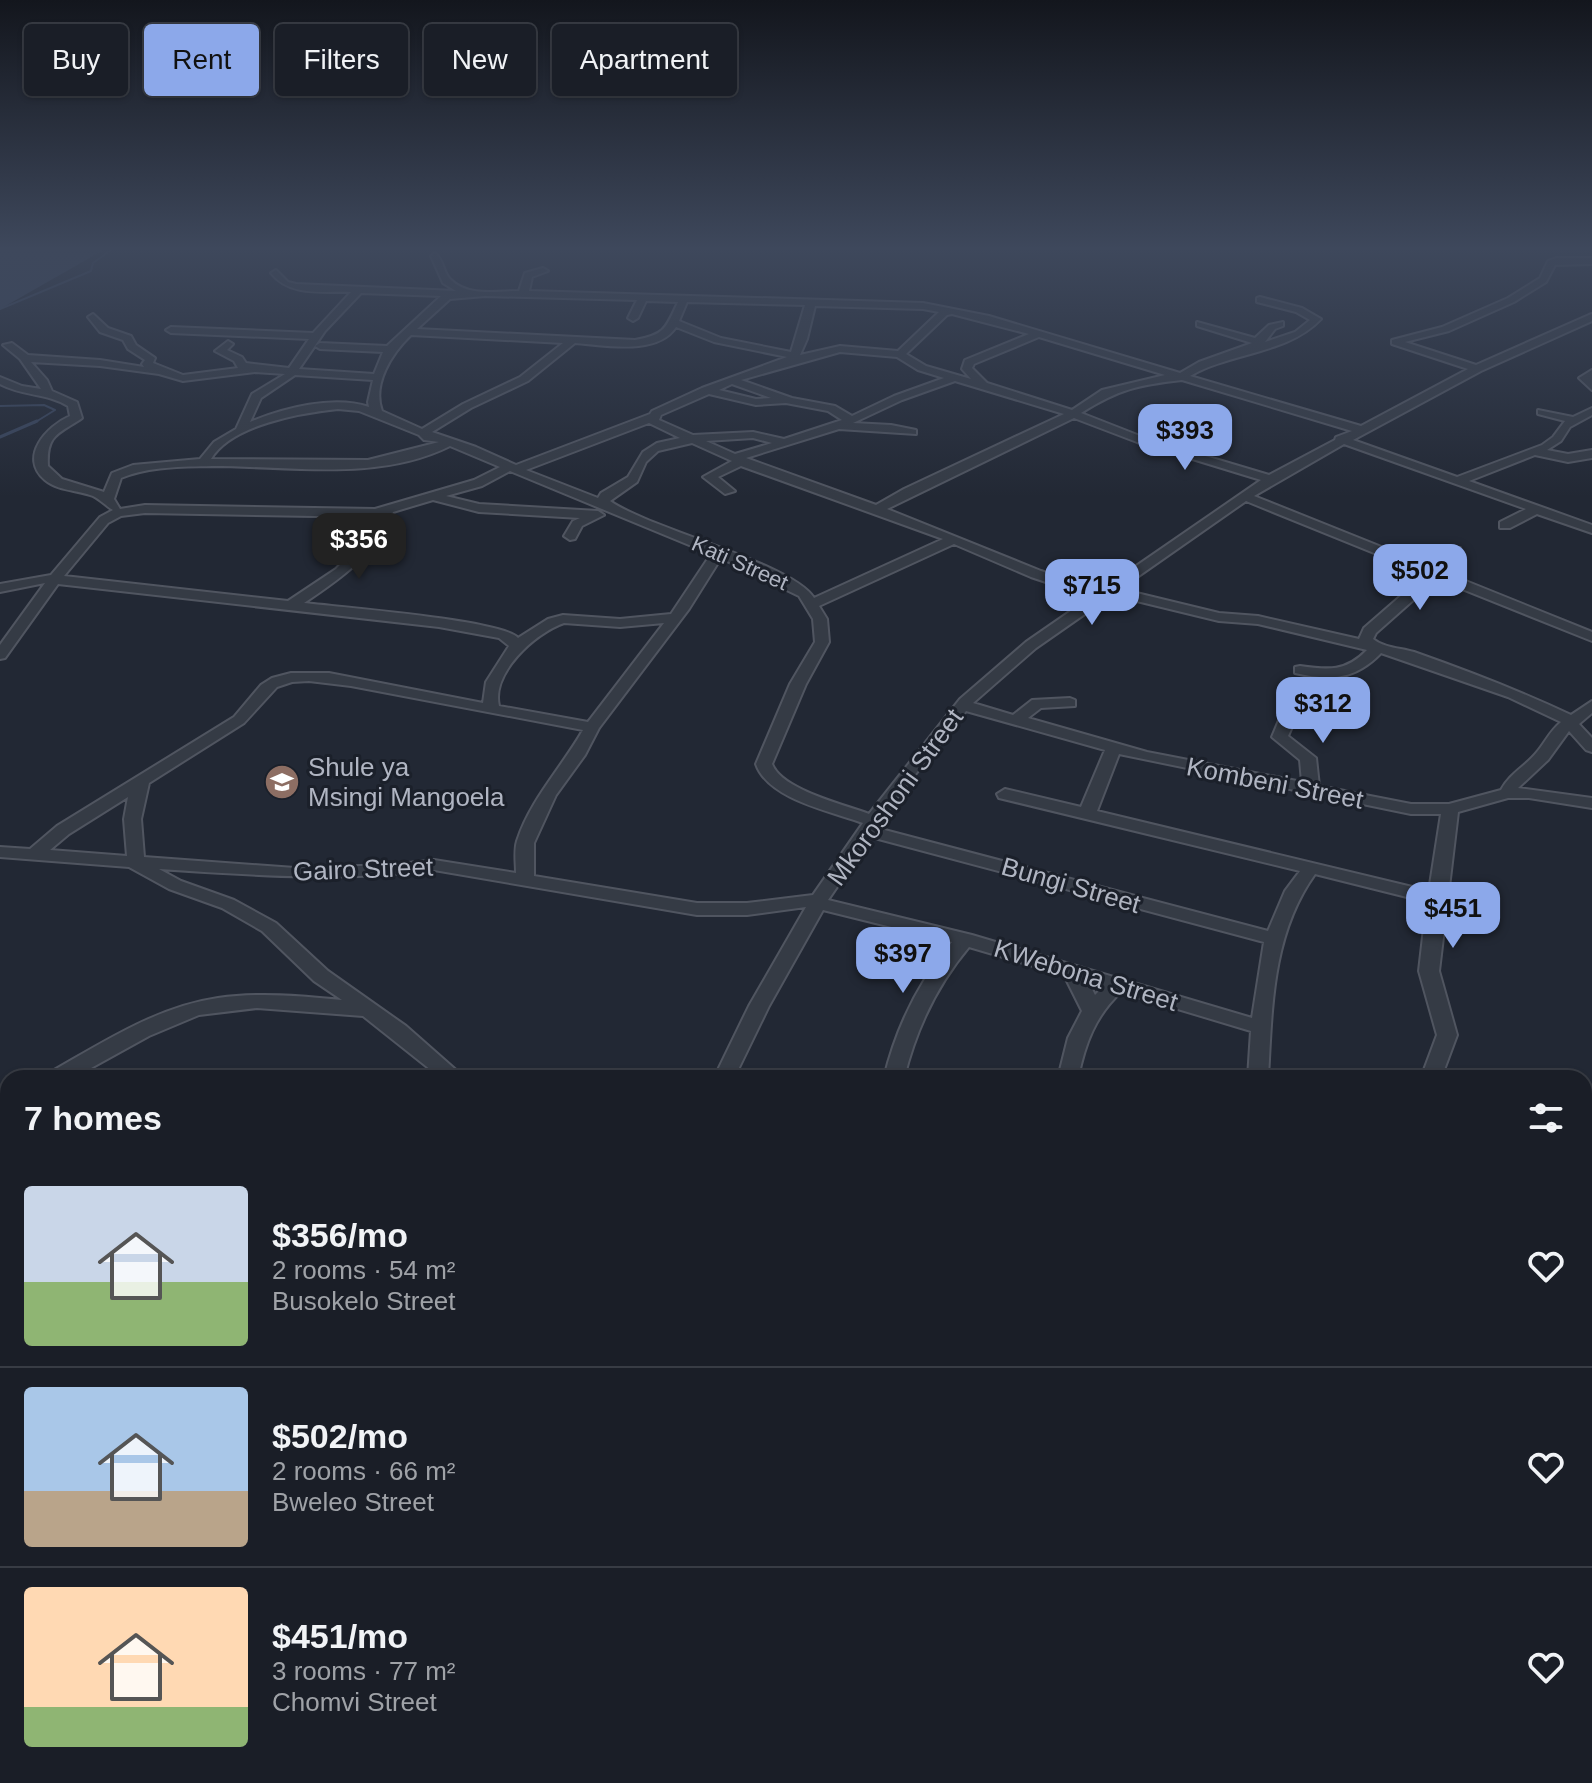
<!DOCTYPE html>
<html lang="en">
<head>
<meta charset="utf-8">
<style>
	:root { --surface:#1a1e27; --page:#23272f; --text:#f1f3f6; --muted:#9fa2a7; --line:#383c44; --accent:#8ca8ea }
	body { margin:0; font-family:Arial,sans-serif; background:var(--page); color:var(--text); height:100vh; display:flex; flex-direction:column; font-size:30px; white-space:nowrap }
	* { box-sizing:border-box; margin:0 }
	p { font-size:26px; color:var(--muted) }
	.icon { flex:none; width:44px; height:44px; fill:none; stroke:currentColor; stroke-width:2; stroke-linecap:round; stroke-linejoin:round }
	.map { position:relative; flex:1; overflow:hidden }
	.details { position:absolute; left:0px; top:1070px; width:1592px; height:714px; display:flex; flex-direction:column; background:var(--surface); border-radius:24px 24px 0 0; box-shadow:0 2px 6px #0004,0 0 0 2px var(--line) }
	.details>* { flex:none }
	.top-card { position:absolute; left:24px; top:24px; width:800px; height:72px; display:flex; gap:16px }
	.price { position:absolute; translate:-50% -68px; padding:0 18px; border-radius:16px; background:var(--accent); color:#111; font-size:26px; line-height:52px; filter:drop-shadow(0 2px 4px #0008) }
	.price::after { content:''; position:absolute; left:50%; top:48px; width:24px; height:18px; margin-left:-12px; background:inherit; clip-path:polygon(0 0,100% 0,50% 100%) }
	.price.selected { background:#222; color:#fff }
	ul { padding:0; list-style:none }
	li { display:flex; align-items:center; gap:24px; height:200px; padding:0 24px }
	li+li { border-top:2px solid var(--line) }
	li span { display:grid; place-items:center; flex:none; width:224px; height:160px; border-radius:8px; color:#555 }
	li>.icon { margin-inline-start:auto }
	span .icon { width:96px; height:96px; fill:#fffc; stroke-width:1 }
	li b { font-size:34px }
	h2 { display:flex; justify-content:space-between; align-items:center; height:96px; padding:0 24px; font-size:34px }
	.pill { padding:0 28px; border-radius:8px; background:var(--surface); box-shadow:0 2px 6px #0004,0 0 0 2px var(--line); font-size:28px; line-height:72px }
	.pill.selected { background:var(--accent); color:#111 }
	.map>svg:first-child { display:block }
</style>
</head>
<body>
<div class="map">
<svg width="1592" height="1783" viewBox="0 0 1592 1783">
	<rect width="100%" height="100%" fill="#222834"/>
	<path fill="#39455c" d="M0,248H107L2,308H0Z"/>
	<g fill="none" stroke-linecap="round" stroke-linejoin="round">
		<path stroke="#39455c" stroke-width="2" d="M0,309L91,271L93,263L114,248
			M0,406L44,405L55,410L34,423"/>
		<path stroke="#39455c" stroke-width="3" d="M0,437L37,421"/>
		<g stroke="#505560" stroke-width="4">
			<path id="minor" d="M435,253C444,260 443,273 451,280C468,297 497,291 519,291L525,273L543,268L548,271L532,277L529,291L923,303L989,316L1180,373L1199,362L1252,343L1197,326V322L1255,338L1269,325L1283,322V326L1275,329L1265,342L1295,332L1310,320L1296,312L1257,302V298L1260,297L1302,308L1321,319C1288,354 1231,352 1190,376L1361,426L1468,369L1392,344V340L1442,327L1508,298L1540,278L1548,261L1556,258H1592V264L1555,265L1546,282L1514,302L1449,331L1405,342L1476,365L1589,315L1592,314V321L1481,371L1353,440L1457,477L1542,445L1553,437L1565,421L1538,414V410L1573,417L1592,408V415L1570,427L1561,441L1547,450L1568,454L1592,450V458L1568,462L1535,455L1469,481L1592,525V533L1537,514L1510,528H1500V522L1526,509L1344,444L1254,496L1419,562L1450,548H1460V554L1431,567L1592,632V641L1437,579L1376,633L1373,639C1384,648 1401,648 1414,652C1468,671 1520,691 1571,715L1592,701V713L1579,724L1592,738V752L1586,750L1569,731L1548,760L1518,788L1592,798V808L1529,798H1508L1458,812L1439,971L1457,1035L1441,1078H1421L1437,1035L1419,971L1427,902L1315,874C1272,934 1272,1007 1268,1078H1248L1251,1031L1121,992C1095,1016 1085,1044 1078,1078H1058L1068,1038L1082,1011L1064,975L969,947C937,985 916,1029 904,1078H884C896,1028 919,981 952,942L823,910L769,1006L734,1078H714L749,1006L806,907L747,915H697L434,870C342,882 251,875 159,869L181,881L234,900L276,923L328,971L406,1026L465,1078H441L363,1016L257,1008L199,1015L149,1036L73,1078H46L49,1073C102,1043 156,1007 218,998C259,992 301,996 342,1000L314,981L262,931L222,908L169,889L129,867L0,857V847L30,849L57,826L234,717L261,685L272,678L291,673H329L483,703L486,682L509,646L499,638L439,627L58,584L5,658L0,659V645L45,583L0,592V584L51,575L100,517L113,510C106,506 101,500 93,496C78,490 58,491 45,480C18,457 47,426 70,416L68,406C47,393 22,396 0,384V377L22,386L41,389L20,359L3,345L12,343L28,355L100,360L144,367L142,364L145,360L128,349L123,340L100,332L88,317L93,314L108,328L131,336L136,345L155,358L153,363L183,375L238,368L234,361L215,351L228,341L233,344L227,350L242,357L246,363L289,368L309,339L171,333L166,330L171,327L313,333L351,292C323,291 290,297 271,273L276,270L288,282L296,284L456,291L443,283L431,256ZM361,293L441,296L387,346L320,343L315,346L320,349L383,352L374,374L299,369L325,331ZM485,296L637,300L628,318L633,321L638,318L646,301L678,302C666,328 665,335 635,340L417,329L450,299ZM687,302L805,305L791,352L721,338L679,321ZM815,306L923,309L939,312L898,351L840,346L800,355L807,339ZM952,314L1029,334L965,360L962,369L971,379L926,366L906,354L947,315ZM676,327L714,342L787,357L702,388L652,411L650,414L516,465L476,447L432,432L471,408L528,381L575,343C605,345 657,356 676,327ZM411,335L563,343L520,377L463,404L422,429L382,411C372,384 392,353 411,335ZM1039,337L1165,375L1102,390L1072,410L987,383L972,368L974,364ZM840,352L897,357L918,370L944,378L894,396L852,416L835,406L792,398L741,380ZM31,362L100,366L159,374L183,381L255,372L285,374L252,394L236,429L214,442L200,459L133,465L112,473L104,492L62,479L48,466C46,434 59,434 82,418L77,402L52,391L47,380ZM295,375L373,380L368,402L369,407C333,395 284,408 250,422L261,398ZM1182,380L1352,431L1336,437L1335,440L1269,475L1145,438L1081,413C1119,389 1138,385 1182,380ZM955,381L1064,414L904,489L876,505L746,458L839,429L916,434V430L891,425L853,423L902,400ZM732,384L771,398L756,399L719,390ZM709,394L756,405L786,403L828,411L842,420L784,439L753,432L693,435L659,420L661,415ZM338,409L359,411L419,435L424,440L439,442L368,460L211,459C231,425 300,413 338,409ZM1074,418L1137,442L1261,480L1100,591L1041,571L887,509ZM649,423L680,438L657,443L643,452L628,477L601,493L598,498L526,470ZM753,438L772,443L735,454L706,441ZM692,443L732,461L703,477L725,494L735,491L718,477L741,466L943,539L814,598C792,563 650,529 610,501L637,482L646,462L658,451ZM450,446L500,467L474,480L375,509L145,505L120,509L114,499L121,478C150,466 182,467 212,466C290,466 378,482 450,446ZM510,471L711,554L671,614L620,619L563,615L548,619L518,638C503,620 337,607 304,603C340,579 376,554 393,512L433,500L479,512L580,518L573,521L564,536L570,540L575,539L582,526L604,515L598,511L479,504L446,496L482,486ZM1246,501L1426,574L1364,628L1359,639L1258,616L1219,613L1120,589ZM145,513L376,517L379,516L372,532L336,569L288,601L64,576L108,523L121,516ZM954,544L1031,577L1091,597L1026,642L960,699L869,814C843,804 782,790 772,764L806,684L829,642L827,619L819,606ZM721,558L799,596L813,619L815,642L790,684L756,764C768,799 830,811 863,823L813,895L747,903H697L534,876V843L556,795L585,755L599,728L689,609ZM1112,595L1219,621L1258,624L1367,650C1346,672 1328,670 1300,666L1295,667V673C1330,681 1355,680 1381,653L1508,697L1561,722C1550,731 1546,741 1537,752C1526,766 1510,773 1501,790L1449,804H1411L1319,786L1316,758L1288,736L1301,706L1293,701L1285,706L1272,737L1300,760L1302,782L1147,752L1028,718L1041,708L1075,706V700L1070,698L1032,700L1013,715L973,703L1036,648ZM564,623L620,627L664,623L588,722L499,706C491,673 535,633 564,623ZM309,681L351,686L583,730C562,767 530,800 517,841C514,851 516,863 516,873L434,860L392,865L295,868L144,857L141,819L149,783L244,723L277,687L292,682ZM966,711L1105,750L1081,807L1005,789L997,794L999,798L1300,871L1285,891L1268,931L877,828L901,792ZM1119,754L1411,814H1441L1429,891L1097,811ZM128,797L124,819L127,856L50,850L69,834ZM871,837L1264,942L1252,1018L972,935L828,900ZM1089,983L1103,987L1095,995Z
				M1592,370V390L1579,378Z
				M8,1098V1116L0,1119V1101Z
				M1584,1216L1592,1218V1236L1584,1234Z
				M0,1235L8,1237V1262L0,1260Z
				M1584,1379L1592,1381V1403L1584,1401Z
				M8,1638V1666L0,1668V1640Z
				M409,1776H440L437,1783H407Z
				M645,1776H675L673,1783H643Z
				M862,1776H892L891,1783H861Z
				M1281,1776H1311L1309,1783H1279Z
				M1496,1776H1541L1543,1783H1499Z"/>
		</g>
		<use href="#minor" fill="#353b45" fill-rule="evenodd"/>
	</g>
	<linearGradient id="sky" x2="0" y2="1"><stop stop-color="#13161d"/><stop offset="0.5" stop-color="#3e485c"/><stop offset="1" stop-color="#3e485c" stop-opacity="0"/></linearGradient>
	<rect width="1592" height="497" fill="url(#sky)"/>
	<defs>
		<g id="school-disc" transform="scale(1.8)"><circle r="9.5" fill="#8d6e63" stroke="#1b202a"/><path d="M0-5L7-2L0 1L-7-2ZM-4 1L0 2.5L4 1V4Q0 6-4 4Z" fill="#fff"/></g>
	</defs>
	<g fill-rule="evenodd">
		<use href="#school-disc" x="282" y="782"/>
	</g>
	<g text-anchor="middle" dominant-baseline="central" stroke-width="6" stroke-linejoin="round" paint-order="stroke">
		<g font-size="22" fill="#b0b5c2" stroke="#1b202a">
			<text transform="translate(740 563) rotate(24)">Kati Street</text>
		</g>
		<g font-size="26" fill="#b0b5c2" stroke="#1b202a" text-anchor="start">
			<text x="308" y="767">Shule ya<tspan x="308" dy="30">Msingi Mangoela</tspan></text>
		</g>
		<g font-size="26" fill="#b0b5c2" stroke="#1b202a">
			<text transform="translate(1275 783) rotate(11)">Kombeni Street</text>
			<text transform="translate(895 797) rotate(-54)">Mkoroshoni Street</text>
			<text transform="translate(363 869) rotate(-2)">Gairo Street</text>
			<text transform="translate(1071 885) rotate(16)">Bungi Street</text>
			<text transform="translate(1086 975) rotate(17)">KWebona Street</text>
		</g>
	</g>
</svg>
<b class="price" style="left:1185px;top:472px">$393</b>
<b class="price selected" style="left:359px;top:581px">$356</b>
<b class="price" style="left:1420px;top:612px">$502</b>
<b class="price" style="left:1092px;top:627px">$715</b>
<b class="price" style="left:1323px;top:745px">$312</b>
<b class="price" style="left:1453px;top:950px">$451</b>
<b class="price" style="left:903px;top:995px">$397</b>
<div class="top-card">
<a class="pill">Buy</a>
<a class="pill selected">Rent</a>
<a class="pill">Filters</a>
<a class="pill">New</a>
<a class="pill">Apartment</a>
</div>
<section class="details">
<h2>7 homes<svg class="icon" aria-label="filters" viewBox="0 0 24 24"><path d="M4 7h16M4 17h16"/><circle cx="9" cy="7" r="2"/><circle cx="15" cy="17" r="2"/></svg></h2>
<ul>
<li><span style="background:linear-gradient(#c9d6e8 60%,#8fb573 0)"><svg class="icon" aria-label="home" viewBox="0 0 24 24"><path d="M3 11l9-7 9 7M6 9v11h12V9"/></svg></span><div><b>$356/mo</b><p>2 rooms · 54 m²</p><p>Busokelo Street</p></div><svg class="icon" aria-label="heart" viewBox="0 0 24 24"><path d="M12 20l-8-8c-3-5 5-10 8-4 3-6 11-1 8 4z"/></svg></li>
<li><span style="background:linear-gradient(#a9c7e8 65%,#b9a48a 0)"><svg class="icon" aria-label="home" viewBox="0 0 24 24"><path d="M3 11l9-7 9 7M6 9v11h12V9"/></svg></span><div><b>$502/mo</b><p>2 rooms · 66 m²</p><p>Bweleo Street</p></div><svg class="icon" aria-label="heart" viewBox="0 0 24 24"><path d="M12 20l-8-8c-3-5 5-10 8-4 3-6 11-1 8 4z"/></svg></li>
<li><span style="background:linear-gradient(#ffd9b3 75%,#8fb573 0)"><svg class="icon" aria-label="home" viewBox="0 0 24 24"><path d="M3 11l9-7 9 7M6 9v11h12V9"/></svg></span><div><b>$451/mo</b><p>3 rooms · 77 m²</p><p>Chomvi Street</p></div><svg class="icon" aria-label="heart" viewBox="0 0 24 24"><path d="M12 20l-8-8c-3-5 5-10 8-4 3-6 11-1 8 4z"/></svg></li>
</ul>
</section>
</div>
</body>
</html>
